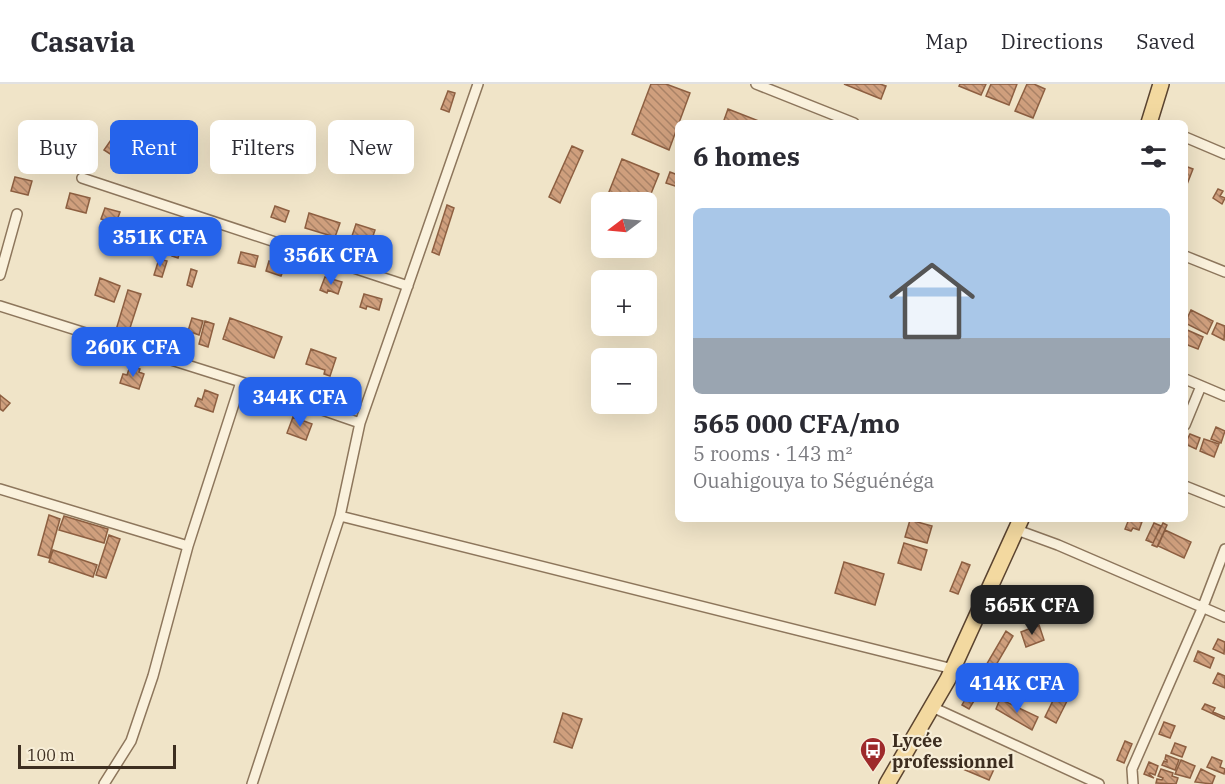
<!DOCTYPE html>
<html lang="en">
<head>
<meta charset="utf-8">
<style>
	:root { --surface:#fff; --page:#f7f7f7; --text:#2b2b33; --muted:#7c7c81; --line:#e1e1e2; --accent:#2563eb }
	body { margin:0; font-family:"IBM Plex Serif",serif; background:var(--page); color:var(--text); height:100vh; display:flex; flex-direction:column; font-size:22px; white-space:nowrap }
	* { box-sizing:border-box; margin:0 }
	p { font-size:20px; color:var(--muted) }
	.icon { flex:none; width:33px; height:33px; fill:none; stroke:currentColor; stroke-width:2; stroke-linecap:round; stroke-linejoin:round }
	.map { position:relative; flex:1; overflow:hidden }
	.side { position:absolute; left:675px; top:36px; width:513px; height:402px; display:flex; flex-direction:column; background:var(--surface); border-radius:9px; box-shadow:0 6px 24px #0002 }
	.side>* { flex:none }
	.guide { position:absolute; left:18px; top:36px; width:567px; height:54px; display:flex; gap:12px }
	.needle { width:39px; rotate:254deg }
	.fabs { position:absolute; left:591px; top:108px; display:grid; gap:12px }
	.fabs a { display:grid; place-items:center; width:66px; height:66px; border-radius:9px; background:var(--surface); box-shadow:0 6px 24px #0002; font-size:30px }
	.scale { position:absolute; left:18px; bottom:15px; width:158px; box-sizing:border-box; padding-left:6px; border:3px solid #3d2e20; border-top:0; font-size:16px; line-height:21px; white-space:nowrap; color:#3d2e20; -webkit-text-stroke:4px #f7eed8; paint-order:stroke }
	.price { position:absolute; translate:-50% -51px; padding:0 14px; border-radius:12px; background:var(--accent); color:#fff; font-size:20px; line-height:39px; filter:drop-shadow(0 2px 3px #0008) }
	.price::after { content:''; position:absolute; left:50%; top:36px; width:18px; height:14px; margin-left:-9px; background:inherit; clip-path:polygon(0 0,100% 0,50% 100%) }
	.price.on { background:#222; color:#fff }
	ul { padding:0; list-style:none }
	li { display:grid; align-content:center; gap:12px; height:318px; padding:0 18px }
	li span { display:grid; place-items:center; height:186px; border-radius:9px; color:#555 }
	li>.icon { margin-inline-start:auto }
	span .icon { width:108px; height:108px; fill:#fffc; stroke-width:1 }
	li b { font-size:26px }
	h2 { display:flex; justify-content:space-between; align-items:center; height:72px; padding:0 18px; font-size:26px }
	.tag { padding:0 21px; border-radius:9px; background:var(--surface); box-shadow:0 6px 24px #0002; font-size:21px; line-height:54px }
	.tag.on { background:var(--accent); color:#fff }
	header { display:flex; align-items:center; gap:36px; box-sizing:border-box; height:84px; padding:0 30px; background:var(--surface); border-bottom:2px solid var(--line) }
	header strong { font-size:28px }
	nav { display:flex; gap:33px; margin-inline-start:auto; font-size:21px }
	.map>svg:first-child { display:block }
</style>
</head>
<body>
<header>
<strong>Casavia</strong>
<nav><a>Map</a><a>Directions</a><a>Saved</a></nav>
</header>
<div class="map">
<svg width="1225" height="700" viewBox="0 0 1225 700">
	<defs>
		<pattern id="building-back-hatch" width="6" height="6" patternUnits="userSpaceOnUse" patternTransform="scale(1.5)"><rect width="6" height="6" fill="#cf9f7d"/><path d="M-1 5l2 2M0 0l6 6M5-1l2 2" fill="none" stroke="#a98266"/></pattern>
	</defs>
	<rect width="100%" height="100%" fill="#f0e4c8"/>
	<path fill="url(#building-back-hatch)" stroke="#8d5f41" stroke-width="1.5" d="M651,0H666L690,9L669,66L632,50Z
		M844,0H880L886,2L881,15Z
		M960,0H986L981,11L959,2Z
		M991,0H1017L1009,21L986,12Z
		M1027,0H1034L1045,5L1033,34L1015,27Z
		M448,7L455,9L449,28L441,25Z
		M728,25L764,39H723Z
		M122,40L136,49L118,75L104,66Z
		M572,62L583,67L560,119L549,113Z
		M622,75L659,90L646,122V118H605Z
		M1185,82L1193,85L1186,103L1185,102Z
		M670,88L678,91V103L666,99Z
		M15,93L32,97L28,111L11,107Z
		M1218,105L1223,107L1220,112L1225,114L1222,120L1213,114Z
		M70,109L90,114L86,129L66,124Z
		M447,121L454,124L439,171L432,168Z
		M275,122L289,127L285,138L271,133Z
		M105,124L120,128L116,139L101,135Z
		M309,129L340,139L335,153L305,144Z
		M137,134L153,138L149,149L133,145Z
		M356,140L375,146L369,164L350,158Z
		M165,162L180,167L178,174L172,172L173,169L169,168L168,170L163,169Z
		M241,168L258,172L255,183L238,179Z
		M159,175L167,177L162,193L154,191Z
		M269,177L285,182L281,192L266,187Z
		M191,185L197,187L192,203L187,201Z
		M325,193L342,198L338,210L328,206L327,209L320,206Z
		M100,194L120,202L114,218L95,211Z
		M128,206L141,210L128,250L116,246Z
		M364,210L382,215L379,226L367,222L366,225L360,223Z
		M1191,226L1213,237L1207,250L1185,239Z
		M192,234L203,237L199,251L188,247Z
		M230,234L282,253L274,274L223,255Z
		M205,237L214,240L208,263L199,260Z
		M1217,239L1225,242L1224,256L1212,250Z
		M1185,245L1203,253L1198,265L1185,260Z
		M311,265L336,274L330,292L324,290L325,286L306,280Z
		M130,282L140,285L139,288L144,290L139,305L120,299L123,290L127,291Z
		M205,306L218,311L213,328L195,322L198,314L202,316Z
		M0,311L10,319L3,327L0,325Z
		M293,333L312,340L306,356L287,349Z
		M1216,343L1225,347L1221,359L1211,355Z
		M1190,350L1200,354L1196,365L1185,360Z
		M1204,355L1219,360L1214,373L1200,367Z
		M49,431L60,435L49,474L38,471Z
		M64,432L108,445L104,459L59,446Z
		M1129,435H1143L1139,446L1133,444L1131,447L1125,445Z
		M910,436L932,442L927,459L905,453Z
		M1154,439L1161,442L1153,459L1146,456Z
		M1163,439L1167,441L1157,463L1152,461Z
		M1165,446L1191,458L1184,474L1158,462Z
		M109,451L120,455L106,494L96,491Z
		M904,459L927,466L921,486L898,479Z
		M53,466L97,481L93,493L49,478Z
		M844,478L884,490L875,521L835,509Z
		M962,478L970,481L958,510L950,507Z
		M1030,510L1036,514L1028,528L1022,524Z
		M1039,541L1044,556L1026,563L1021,548Z
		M1006,547L1013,552L992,588L985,583Z
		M1218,555L1225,558L1224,570L1213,565Z
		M1198,567L1214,574L1210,584L1194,577Z
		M1218,589L1225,592V604L1213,599Z
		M977,595L985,599L969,625L962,621Z
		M1063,596L1074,603L1056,639L1045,633Z
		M1000,615L1038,633L1032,646L996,625Z
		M1205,620L1215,624L1213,628L1225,633L1224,635L1202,625Z
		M563,629L582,635L572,664L554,658Z
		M1164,638L1175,642L1170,654L1159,650Z
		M1125,657L1132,660L1124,679L1117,676Z
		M1175,659L1186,663L1182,673L1171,669Z
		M1166,671L1179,676L1175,686L1162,681L1164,677L1167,678V676L1165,675Z
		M969,673L994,685L989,696L963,685Z
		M1212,673L1222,677L1220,683L1225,685L1224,690L1207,683Z
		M1181,676L1195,682L1190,694L1175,690Z
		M1149,678L1158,682L1155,691L1150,689L1149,690L1154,694L1144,690Z
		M1161,685L1173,689L1172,692L1178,694L1176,700L1156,699L1157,695L1162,696L1163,694L1158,692Z
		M1201,685L1215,692L1212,700L1195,698Z"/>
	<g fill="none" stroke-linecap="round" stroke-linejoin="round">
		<g stroke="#8d765c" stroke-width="12">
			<path id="minor" d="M756,0L854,39
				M1185,53L1225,70
				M82,94L408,202
				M1185,172L1225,188
				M0,191L17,130
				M0,222L241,298L360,339
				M1185,295L1225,312
				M1185,341L1201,302
				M1185,402L1225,418
				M0,405L188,462
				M340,432L953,585
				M1017,446L1058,461L1225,533
				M932,623L1099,700
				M104,700L131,657L153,592L188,462L241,298
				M252,700L340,432L360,339L478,0
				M1133,700L1132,685L1202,525L1225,465"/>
		</g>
		<g stroke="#5b4430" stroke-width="18">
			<path id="primary" d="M1149,39L1161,0
				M887,700L948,595L1021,435"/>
		</g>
		<use href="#minor" stroke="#faf1dc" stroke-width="9"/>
		<use href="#primary" stroke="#f3d9a0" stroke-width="15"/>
	</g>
	<defs>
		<g id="bus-pin" transform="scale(1.35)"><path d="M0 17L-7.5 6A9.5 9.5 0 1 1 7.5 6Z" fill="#9e2a2b" stroke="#f7eed8"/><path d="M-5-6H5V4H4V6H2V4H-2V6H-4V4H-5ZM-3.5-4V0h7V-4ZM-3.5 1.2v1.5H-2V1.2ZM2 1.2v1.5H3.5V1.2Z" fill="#fff"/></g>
	</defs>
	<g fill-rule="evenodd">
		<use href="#bus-pin" x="873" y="666"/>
	</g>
	<g text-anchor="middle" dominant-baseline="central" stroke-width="4.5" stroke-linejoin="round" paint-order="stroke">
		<g font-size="18" font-weight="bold" fill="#3d2e20" stroke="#f7eed8" text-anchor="start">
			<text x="892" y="656">Lycée<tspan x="892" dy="21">professionnel</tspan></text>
		</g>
	</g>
</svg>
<div class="fabs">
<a><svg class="needle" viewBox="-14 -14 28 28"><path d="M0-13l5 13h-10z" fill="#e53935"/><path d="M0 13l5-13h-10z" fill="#7c7c81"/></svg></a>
<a>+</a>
<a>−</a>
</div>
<div class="scale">100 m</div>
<b class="price" style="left:160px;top:184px">351K CFA</b>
<b class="price" style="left:331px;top:202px">356K CFA</b>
<b class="price" style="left:133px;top:294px">260K CFA</b>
<b class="price" style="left:300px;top:344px">344K CFA</b>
<b class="price on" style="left:1032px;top:552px">565K CFA</b>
<b class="price" style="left:1017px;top:630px">414K CFA</b>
<div class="guide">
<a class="tag">Buy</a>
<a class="tag on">Rent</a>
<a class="tag">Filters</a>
<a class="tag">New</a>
</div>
<section class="side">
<h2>6 homes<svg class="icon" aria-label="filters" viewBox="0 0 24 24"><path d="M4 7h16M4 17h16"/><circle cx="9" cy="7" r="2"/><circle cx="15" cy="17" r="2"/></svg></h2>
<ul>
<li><span style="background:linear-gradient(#a9c7e8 70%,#9aa5b1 0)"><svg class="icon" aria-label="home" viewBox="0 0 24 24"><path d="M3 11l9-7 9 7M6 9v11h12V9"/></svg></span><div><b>565 000 CFA/mo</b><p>5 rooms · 143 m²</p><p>Ouahigouya to Séguénéga</p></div></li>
</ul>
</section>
</div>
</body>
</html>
